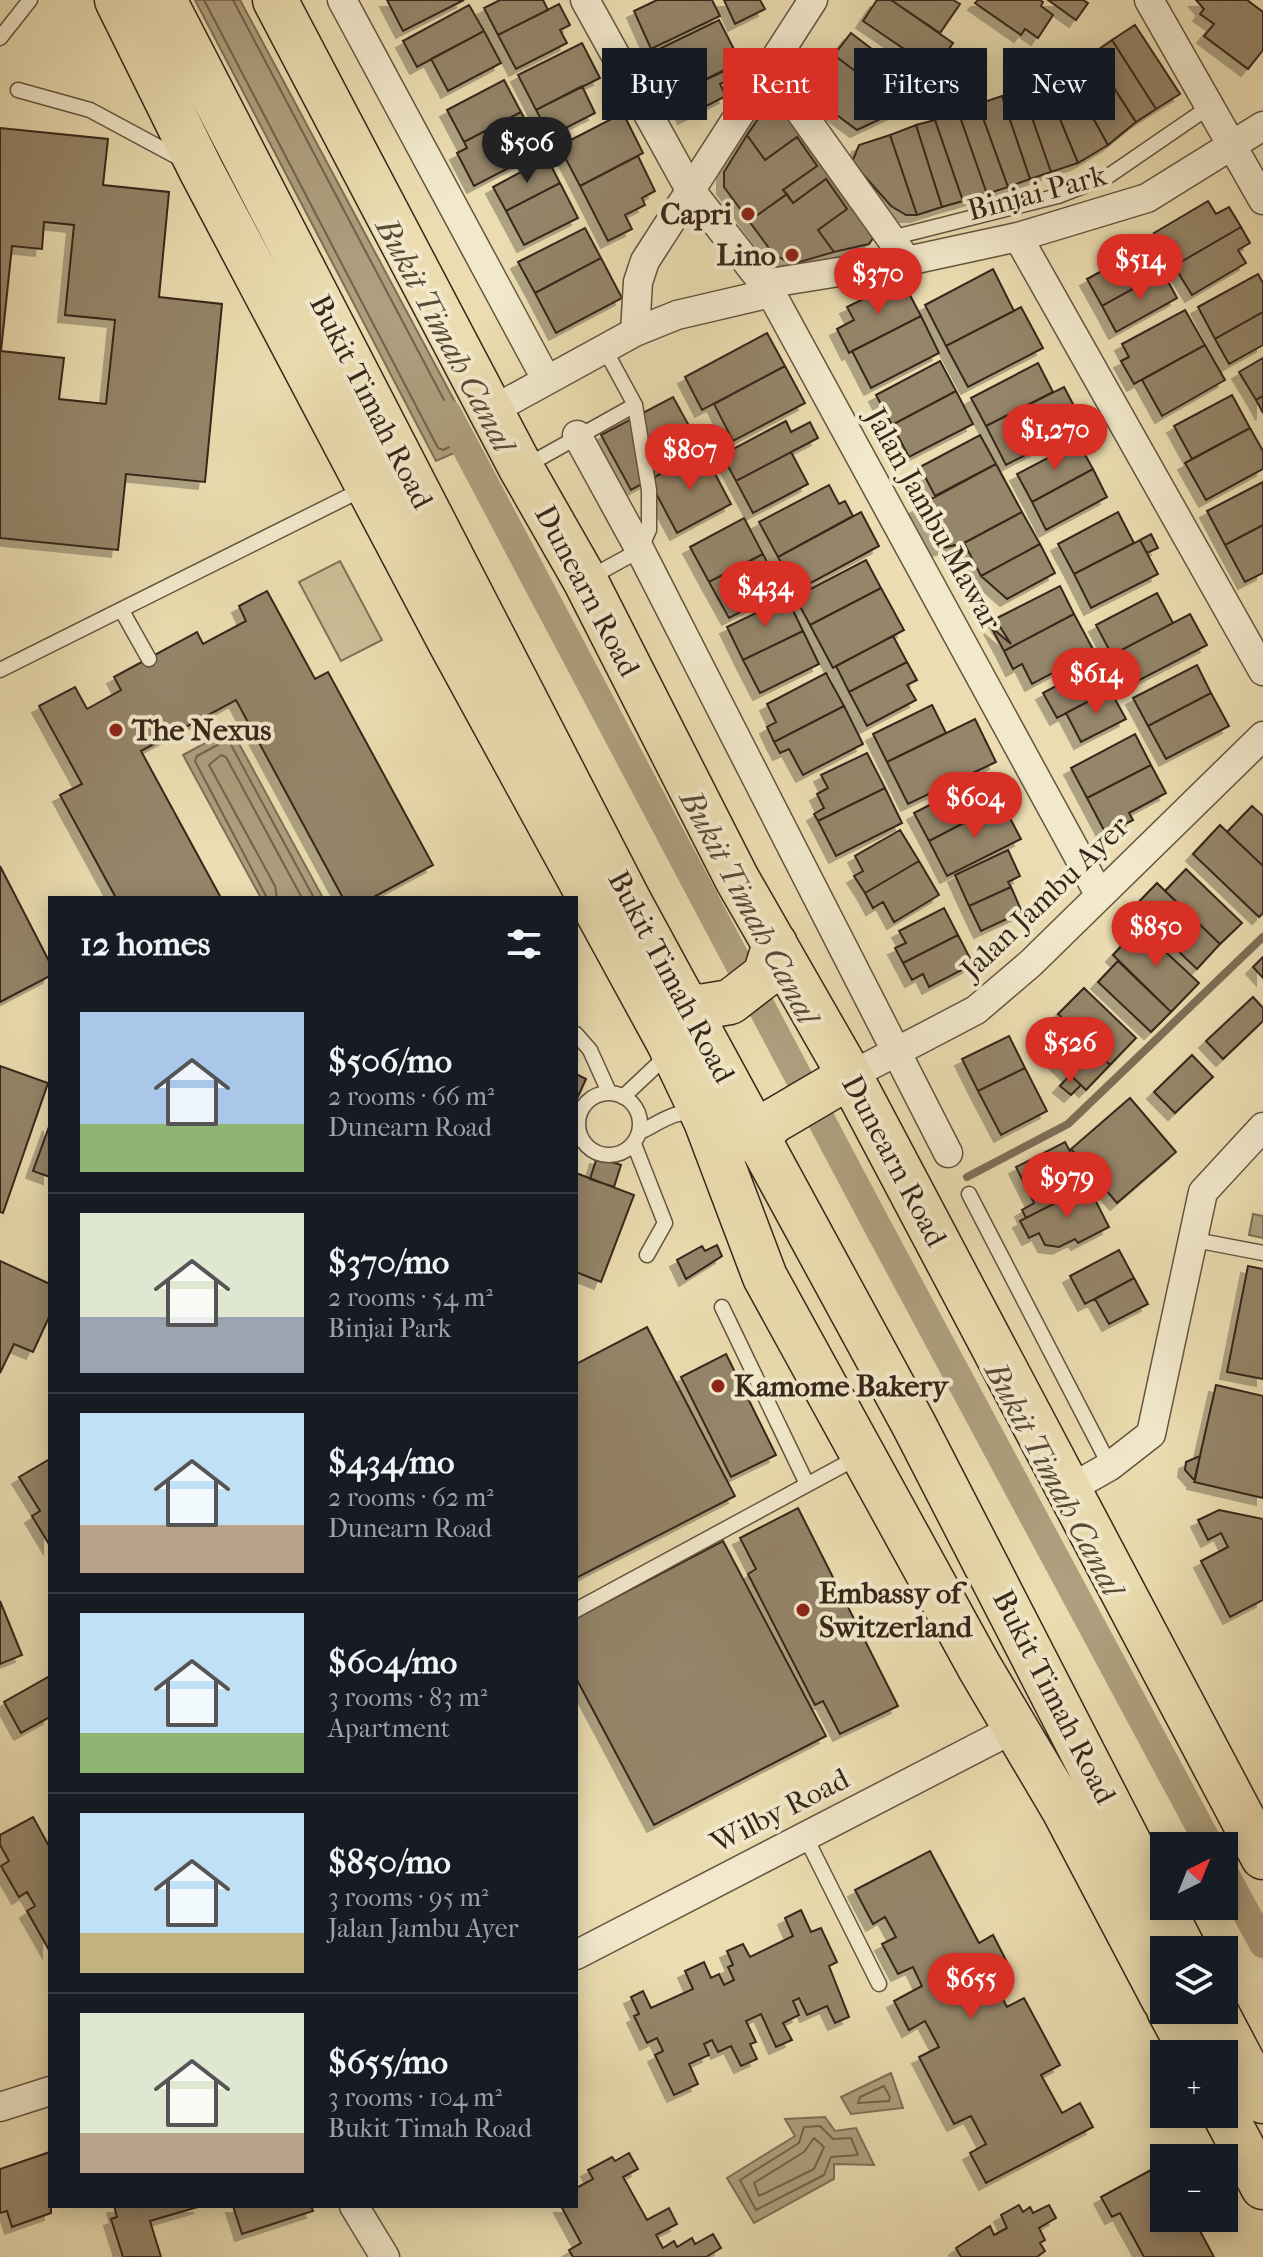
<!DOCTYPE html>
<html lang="en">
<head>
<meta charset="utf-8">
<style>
	:root { --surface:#171b24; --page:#20242c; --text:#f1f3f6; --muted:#9ea1a6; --line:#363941; --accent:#d93025 }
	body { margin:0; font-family:"IM FELL French Canon",serif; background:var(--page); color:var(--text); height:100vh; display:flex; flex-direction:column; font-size:30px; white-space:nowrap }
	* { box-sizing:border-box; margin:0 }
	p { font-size:26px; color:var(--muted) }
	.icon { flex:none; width:44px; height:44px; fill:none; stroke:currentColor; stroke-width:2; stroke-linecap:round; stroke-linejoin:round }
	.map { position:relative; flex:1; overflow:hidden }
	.drawer { position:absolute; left:48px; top:896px; width:530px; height:1312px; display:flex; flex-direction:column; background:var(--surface); border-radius:0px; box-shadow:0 4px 20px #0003 }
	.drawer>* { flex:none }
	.top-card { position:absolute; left:602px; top:48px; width:540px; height:72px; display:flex; gap:16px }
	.needle { width:52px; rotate:43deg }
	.fabs { position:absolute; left:1150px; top:1832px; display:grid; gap:16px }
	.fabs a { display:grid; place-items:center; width:88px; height:88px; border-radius:0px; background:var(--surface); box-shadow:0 4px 20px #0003; font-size:40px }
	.price { position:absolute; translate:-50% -68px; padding:0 18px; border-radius:28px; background:var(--accent); color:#fff; font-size:26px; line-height:52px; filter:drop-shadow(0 2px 4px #0008) }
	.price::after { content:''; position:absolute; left:50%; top:48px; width:24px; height:18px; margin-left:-12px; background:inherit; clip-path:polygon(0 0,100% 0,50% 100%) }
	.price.on { background:#222; color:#fff }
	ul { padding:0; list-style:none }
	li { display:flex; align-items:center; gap:24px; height:200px; padding:0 32px }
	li+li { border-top:2px solid var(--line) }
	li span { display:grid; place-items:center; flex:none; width:224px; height:160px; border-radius:0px; color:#555 }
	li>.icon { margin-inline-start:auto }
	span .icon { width:96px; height:96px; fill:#fffc; stroke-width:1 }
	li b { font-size:34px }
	h2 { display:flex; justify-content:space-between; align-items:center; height:96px; padding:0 32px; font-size:34px }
	.pill { padding:0 28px; border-radius:0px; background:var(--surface); box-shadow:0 4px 20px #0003; font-size:28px; line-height:72px }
	.pill.on { background:var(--accent); color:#fff }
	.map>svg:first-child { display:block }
</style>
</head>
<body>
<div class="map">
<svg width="1263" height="2257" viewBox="0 0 1263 2257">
	<defs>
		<filter id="shadow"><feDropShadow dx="-7" dy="7" stdDeviation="0" flood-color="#0004"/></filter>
	</defs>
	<rect width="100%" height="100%" fill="#ebddb1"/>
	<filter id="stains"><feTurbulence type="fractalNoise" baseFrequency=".0025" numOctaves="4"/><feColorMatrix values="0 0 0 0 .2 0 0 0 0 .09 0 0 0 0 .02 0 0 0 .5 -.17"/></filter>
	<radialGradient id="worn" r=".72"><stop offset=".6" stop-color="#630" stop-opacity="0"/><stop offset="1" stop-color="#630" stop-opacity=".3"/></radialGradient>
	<path fill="#ccbe97" stroke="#827258" stroke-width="2" d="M340,561L382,640L341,661L299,582Z"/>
	<path fill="#ae9f7e" stroke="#7e6f56" stroke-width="2" d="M195,0H240L477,443L436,461Z
		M231,729L323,898H261L183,755Z
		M1253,1214L1263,1216V1238L1249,1235Z
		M891,2073L903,2108L851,2114L841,2097Z
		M825,2117L835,2131L856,2128L874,2165L834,2164V2179L754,2223L727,2178L795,2136L785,2119Z"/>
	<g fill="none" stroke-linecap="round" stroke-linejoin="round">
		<path stroke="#72624c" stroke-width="2" d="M204,0L438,448L443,450L462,441L463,436L233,0
			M267,898L195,761L197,756L225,741L230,743L314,898
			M277,898L275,886L209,765L221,755L226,757L302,898
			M884,2086L890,2097L889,2101L858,2103L860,2097Z
			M804,2127L820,2126L833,2139L851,2138L858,2155L831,2157L824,2175L756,2210L740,2180L799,2143Z
			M814,2138L824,2147L814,2169L759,2196L754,2183L804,2152Z"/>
		<path stroke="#7e6f56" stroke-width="8" d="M967,1177L1068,1124L1263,937"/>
		<path stroke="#ae9f7e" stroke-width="28" d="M448,414L872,1216L1210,1846
			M1224,1872L1263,1944"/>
	</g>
	<path fill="#958569" stroke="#37261a" stroke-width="2" fill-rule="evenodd" filter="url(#shadow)" d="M387,0H464L403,31Z
		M500,0H543L548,10L498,35L484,8Z
		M657,0H712L720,16L651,49L634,11Z
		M724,0H760L765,9L735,24Z
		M877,0H891L953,43L935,70L863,21Z
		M891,0H953L960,4L940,33Z
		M978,0H1040L1043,2L1041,6L1053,15L1038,38L1025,29L1021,35L975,3Z
		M1048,0H1083L1088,3L1076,20Z
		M1196,0H1247L1263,12V50L1248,69L1204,36L1214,24L1200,14L1204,9Z
		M559,4L570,25L560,30L567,43L516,69L498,35Z
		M469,5L484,31L417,67L403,41Z
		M719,20L741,63L674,95L653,52Z
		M1135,25L1180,94L1156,109L1112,40Z
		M484,31L501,63L448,91L431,59Z
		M851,33L933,96L928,103L904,108L834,55Z
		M1112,40L1156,109L1136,122L1092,54Z
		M582,43L600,78L536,110L518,75Z
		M1092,54L1136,122L1108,145L1066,69Z
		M834,55L904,108L857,130L806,92Z
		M1066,69L1108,145L1078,163L1044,80Z
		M724,70L729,80L720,84L726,96L685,117L674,95Z
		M504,80L521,112L464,142L447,110Z
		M1044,80L1078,163L1051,172L1022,89Z
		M582,86L595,113L550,136L536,110Z
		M1022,89L1051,172L1030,179L1002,96Z
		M1002,96L1030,179L1008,187L978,104Z
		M978,104L1008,187L987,194L958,111Z
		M767,106L785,111L875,235L869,244L834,252L818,230L847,209L826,179L793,203L783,190L817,166L797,137L765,160L747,135Z
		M958,111L987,194L963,201L935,120Z
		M521,112L541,151L474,186L457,153L467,148L464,142Z
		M623,113L643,153L580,186L559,146Z
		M935,120L963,201L942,207L916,125Z
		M916,125L942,207L917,215L890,135Z
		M0,128L108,139L103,185L169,192L159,297L222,304L205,482L126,474L118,550L0,538ZM44,222L74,225L65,315L115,320L106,404L59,399L64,358L1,351L12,246L42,249Z
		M747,135L765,160L797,137L817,166L783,190L787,194L749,221L724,187V172Z
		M890,135L917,215H906L891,206L852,162L859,145Z
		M638,156L655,191L642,198L645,205L625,215L632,229L608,241L580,186Z
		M547,158L560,183L506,211L493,187Z
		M826,179L847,209L818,230L834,252L793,264L774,255L749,221L787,194L793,203Z
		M560,183L578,218L524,245L506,211Z
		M1208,201L1216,214L1229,207L1241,227L1174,266L1154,233Z
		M1241,227L1250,243L1238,250L1246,263L1192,295L1174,266Z
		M585,228L601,258L535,293L518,262Z
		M1148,246L1163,272L1102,306L1087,279Z
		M601,258L622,298L556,333L535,293Z
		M993,269L1014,311L946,346L925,305Z
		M1163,272L1177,298L1116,332L1102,306Z
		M1258,274L1263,283V312L1215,339L1198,307Z
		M902,280L921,316L849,353L837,329L854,320L847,307Z
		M1021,307L1043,348L968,387L946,346Z
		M1185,310L1205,345L1134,384L1121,361L1129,357L1122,344Z
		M1263,312V345L1229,364L1215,339Z
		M921,316L939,353L871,388L852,351Z
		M767,333L785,366L702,410L685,377Z
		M1205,345L1225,380L1162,416L1142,380Z
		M1263,358V396L1256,400L1239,372Z
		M940,361L956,391L892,425L876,395Z
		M1038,363L1053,392L986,426L971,398Z
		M785,366L805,403L733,441L714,404Z
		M1064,387L1084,425L1006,465L986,426Z
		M956,391L973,424L909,457L892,425Z
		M1232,395L1250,428L1192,459L1174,426Z
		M1263,396V413L1256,400Z
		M673,397L703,451L631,490L601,435Z
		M786,421L791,432L810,422L818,438L736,481L722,455Z
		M1250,428L1263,451V469L1206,500L1185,463Z
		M980,435L996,464L935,496L920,467Z
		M1078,442L1093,469L1032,502L1017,474Z
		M703,451L731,504L677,533L649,480Z
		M791,452L808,484L753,513L736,481Z
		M996,464L1022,512L964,543L938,549L916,507Z
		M1093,469L1107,497L1046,530L1032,502Z
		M1263,482V525L1225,545L1207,511Z
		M829,485L839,504L845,501L853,516L778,557L759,522Z
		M861,512L879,546L796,591L778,557Z
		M1022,512L1040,544L981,576L964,543Z
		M1118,512L1134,543L1074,574L1058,544Z
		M744,518L763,554L709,582L690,547Z
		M1263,525V573L1245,582L1225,545Z
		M1151,534L1158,548L1147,553L1140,540Z
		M1140,540L1158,574L1091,608L1074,574Z
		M1040,544L1055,573L1007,599L981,576Z
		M763,554L782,590L729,618L709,582Z
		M866,560L881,588L810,625L795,597Z
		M1060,586L1074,614L1004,651L991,627L1011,644L995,619Z
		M881,588L904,630L833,668L810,625Z
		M267,591L315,679L328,672L433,865L372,898H343L236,700L141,751L221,898H116L60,795L82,784L39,706L75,687L87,709L121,690L114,677L197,632L203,644L246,621L239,606Z
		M1157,593L1173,623L1112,655L1096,625Z
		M787,598L803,631L743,660L727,627Z
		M1074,614L1094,651L1032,684L1022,664L1013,669L1004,651Z
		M1190,614L1207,645L1128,686L1112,655Z
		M803,631L819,664L760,693L743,660Z
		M893,636L907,662L849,692L836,666Z
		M907,662L917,680L907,685L916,700L867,726L849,692Z
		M1097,664L1110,690L1057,718L1043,693Z
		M1197,665L1211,693L1148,726L1133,698Z
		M826,673L844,706L774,742L767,727L776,722L767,704Z
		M1110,690L1126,719L1081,742L1066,713Z
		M1211,693L1229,726L1166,759L1148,726Z
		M932,705L946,733L887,762L873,734Z
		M844,706L863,744L803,775L789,749L780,753L774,742Z
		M975,719L996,762L908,804L887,762Z
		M1135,734L1151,765L1087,798L1071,768Z
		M867,753L885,788L818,821L814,814L824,808L817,794L828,788L821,775Z
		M1151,765L1166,793L1129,813L1133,820L1106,834L1087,798Z
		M988,775L1002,803L929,841L914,813Z
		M885,788L902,823L836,856L818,821Z
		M1002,803L1021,839L947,876L929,841Z
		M1252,806L1263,816V866L1227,832Z
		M1220,825L1263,866V913L1259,917L1193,854Z
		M900,830L919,861L865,893L854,876L863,871L855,856Z
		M1008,850L1020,876L1008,882L1011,887L969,906L955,875Z
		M919,861L939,895L894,922L883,902L873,908L865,893Z
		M0,866L50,963V976L0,1002Z
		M1186,869L1242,923L1220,944L1165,891Z
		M1157,883L1220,944L1197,969L1133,908Z
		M1011,887L1022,912L981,931L969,906Z
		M944,908L958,935L903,963L895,948L906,943L899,931Z
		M1139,927L1199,983L1171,1012L1113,955Z
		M958,935L973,964L929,987L923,974L912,980L903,963Z
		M1263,957V978L1253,967Z
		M1118,961L1171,1012L1151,1032L1098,982Z
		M1084,988L1136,1038L1110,1065L1058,1014Z
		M1253,997L1263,1008V1021L1223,1059L1206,1041Z
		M1069,1025L1110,1065L1086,1090L1045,1051Z
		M1009,1036L1025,1068L978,1091L962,1059Z
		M1192,1055L1213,1077L1175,1113L1154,1092Z
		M0,1066L48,1083L3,1213L0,1212Z
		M1025,1068L1047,1111L1001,1135L978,1091Z
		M576,1074L586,1079L576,1101Z
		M1070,1075L1081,1085L1071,1095L1060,1086Z
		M1130,1098L1176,1152L1117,1203L1071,1149Z
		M50,1124V1177L33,1171Z
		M1065,1142L1088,1186L1026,1218L1022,1210L1034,1203L1016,1167Z
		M597,1157L621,1165L614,1187L590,1179Z
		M576,1173L634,1195L601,1282L576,1272Z
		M1088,1186L1109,1227L1078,1243L1075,1239L1059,1247L1045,1245L1039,1233L1029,1238L1020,1221Z
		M717,1245L722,1256L686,1279L677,1260L702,1246L705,1251Z
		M1119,1250L1134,1278L1085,1304L1070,1276Z
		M0,1261L50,1284V1315L33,1352L14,1344L0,1373Z
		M1248,1266L1263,1269V1379L1227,1372Z
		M1134,1278L1148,1304L1109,1324L1095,1299Z
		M647,1327L735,1496L576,1578V1364Z
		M726,1354L776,1455L731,1477L681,1377Z
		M1216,1385L1263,1396V1498L1194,1482Z
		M1200,1456L1195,1480L1193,1479L1185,1470L1186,1462Z
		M50,1459V1546L32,1516L40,1511L19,1477Z
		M798,1508L898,1706L840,1734L823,1701L815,1705L748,1574L756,1569L740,1538Z
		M1219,1510L1263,1519V1600L1230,1617L1201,1561L1228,1547L1221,1533L1208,1540L1198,1520Z
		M723,1541L826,1736L654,1825L576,1678V1618Z
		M0,1601L22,1655L0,1664Z
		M50,1676V1717L21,1733L4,1702Z
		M33,1817L50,1848L49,1950L27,1911L35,1906L27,1892L19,1897L1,1866L9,1861L0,1845V1835Z
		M930,1851L979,1943L993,1935L1010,1968L992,1978L1007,2007L1024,1998L1060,2065L1041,2075L1062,2113L1080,2103L1093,2127L986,2183L970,2153L986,2144L971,2116L954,2124L919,2057L939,2047L925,2021L909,2030L894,2001L922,1986L913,1967L898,1974L882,1944L896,1937L885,1917L873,1924L855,1890Z
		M801,1910L811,1932L821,1928L837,1962L829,1966L849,2017L835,2023L827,2006L807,2015L799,1998L793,2001L799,2015L783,2023L792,2040L776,2047L761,2014L746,2021L756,2042L750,2044L757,2059L741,2066L731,2046L718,2052L712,2040L704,2044L709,2055L689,2064L698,2084L674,2095L655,2055L663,2051L657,2038L647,2043L634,2016L639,2014L631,1997L643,1991L651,2008L693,1989L685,1971L704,1962L711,1978L719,1974L724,1985L734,1980L728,1967L733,1965L727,1951L743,1944L750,1957L793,1936L785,1918Z
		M50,2152L51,2213L12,2227L7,2211L0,2213V2169Z
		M629,2153L638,2169L623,2177L647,2220L669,2208L677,2224L656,2235L663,2248L674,2241L677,2247L692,2238L695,2244L713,2234L721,2248L706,2257H573L569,2250L581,2243L561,2206H576V2188L593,2179L588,2170L612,2157L615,2161Z
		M1164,2163V2218H1193L1214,2257H1144L1120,2213L1112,2217L1101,2197Z
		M1019,2205L1023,2212L1030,2207L1033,2213L1049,2205L1056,2218L1039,2228L1045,2240L1040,2243L1045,2251L1037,2257H961L956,2248L990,2226L994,2235L1007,2228L1001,2215Z
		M114,2206H201L150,2221L161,2257H123L111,2219L117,2217Z
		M233,2206H311L313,2211L242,2234Z"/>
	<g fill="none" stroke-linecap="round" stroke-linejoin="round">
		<g stroke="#645440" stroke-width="17">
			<path id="lane" d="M0,38L30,0
				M18,90L90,110L183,160
				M891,238L1058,196L1107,177L1209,107
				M524,467L635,405
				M589,578L640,550L649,530V490L635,405L604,348
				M122,611L149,659
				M0,670L365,488
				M576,1034L590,1050L609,1092
				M578 1124a31 31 0 1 1 62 0a31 31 0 1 1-62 0Z
				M623,1097L658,1064L665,1050
				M640,1132C656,1125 678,1107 695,1115
				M634,1144L665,1223L647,1255
				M969,1194L1110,1466
				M1195,1240L1263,1253
				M722,1307L807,1484
				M576,1610L860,1456
				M805,1836L879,1984"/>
		</g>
		<g stroke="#645440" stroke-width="31">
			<path id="street" d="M342,0L546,379
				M585,0L689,188L771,293L1099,894
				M1149,0L1263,200
				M770,69L907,261
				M1018,237L1263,671
				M764,284L907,261L1018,237L1147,198L1263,126
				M635,332L638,282L645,261L813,0
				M491,411L635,332L677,315L771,293
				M577,435L640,550L948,1153
				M850,1076L976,1010L1031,963L1263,736
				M1066,1491L1110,1466L1151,1434L1203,1192L1263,1127
				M576,1955L1015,1728
				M0,2107L50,2091
				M354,2206L385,2257"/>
		</g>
		<g stroke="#37261a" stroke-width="47">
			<path id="highway" d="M117,0L201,170L449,640L669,1043L706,1121L765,1277L980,1668L1064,1810L1164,2000
				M164,0L629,901L914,1425L1184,1950
				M275,0L521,468L585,580L737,879L850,1076L1263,1857
				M683,1002L700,1007L730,1002L765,975L775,944
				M760,1145L763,1133L772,1122L850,1076
				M1169,2010L1193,2054
				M1215,2010L1263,2101
				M1224,2113L1263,2187"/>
		</g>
		<use href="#lane" stroke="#f2e9cc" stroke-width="14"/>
		<use href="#street" stroke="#f2e9cc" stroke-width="28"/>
		<use href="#highway" stroke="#ebddb1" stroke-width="44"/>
	</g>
	<g fill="#8f2418" stroke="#f2e9cc" stroke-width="3">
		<circle cx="748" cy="214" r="8"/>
		<circle cx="792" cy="255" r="8"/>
		<circle cx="116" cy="730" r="8"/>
		<circle cx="718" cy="1386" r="8"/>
		<circle cx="803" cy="1610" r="8"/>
	</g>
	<g text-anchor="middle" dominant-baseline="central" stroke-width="8" stroke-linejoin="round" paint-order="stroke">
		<g font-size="30" fill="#37261a" stroke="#f2e9cc">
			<text transform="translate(1037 193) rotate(-15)">Binjai Park</text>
			<text transform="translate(371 402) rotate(63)">Bukit Timah Road</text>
			<text transform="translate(933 519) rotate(61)">Jalan Jambu Mawar</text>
			<text transform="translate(587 591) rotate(62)">Dunearn Road</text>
			<text transform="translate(1045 898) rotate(-44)">Jalan Jambu Ayer</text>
			<text transform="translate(671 977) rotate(62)">Bukit Timah Road</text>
			<text transform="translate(894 1161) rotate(62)">Dunearn Road</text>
			<text transform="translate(1054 1697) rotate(63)">Bukit Timah Road</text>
			<text transform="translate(780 1811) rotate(-27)">Wilby Road</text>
		</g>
		<g font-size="30" font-weight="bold" fill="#37261a" stroke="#f2e9cc" text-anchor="start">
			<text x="732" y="214" text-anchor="end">Capri</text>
			<text x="776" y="255" text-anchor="end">Lino</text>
			<text x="132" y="730">The Nexus</text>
			<text x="734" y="1386">Kamome Bakery</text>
			<text x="819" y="1593">Embassy of<tspan x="819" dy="34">Switzerland</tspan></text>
		</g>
		<g font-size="32" font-style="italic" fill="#5b4a38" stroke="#f2e9cc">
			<text transform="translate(445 335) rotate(62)">Bukit Timah Canal</text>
			<text transform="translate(749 907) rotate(62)">Bukit Timah Canal</text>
			<text transform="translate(1054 1479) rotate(62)">Bukit Timah Canal</text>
		</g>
	</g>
	<rect width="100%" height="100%" filter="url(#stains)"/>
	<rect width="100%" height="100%" fill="url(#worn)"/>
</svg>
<div class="fabs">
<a><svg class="needle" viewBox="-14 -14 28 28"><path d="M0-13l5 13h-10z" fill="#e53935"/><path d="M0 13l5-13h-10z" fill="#9ea1a6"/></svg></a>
<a><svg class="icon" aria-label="layers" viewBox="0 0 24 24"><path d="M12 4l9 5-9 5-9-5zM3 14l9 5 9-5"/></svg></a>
<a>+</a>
<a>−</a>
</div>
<b class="price on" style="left:527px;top:185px">$506</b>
<b class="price" style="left:1140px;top:302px">$514</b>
<b class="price" style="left:878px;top:316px">$370</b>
<b class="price" style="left:1055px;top:472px">$1,270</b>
<b class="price" style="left:690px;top:492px">$807</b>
<b class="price" style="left:765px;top:629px">$434</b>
<b class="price" style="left:1096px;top:716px">$614</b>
<b class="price" style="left:975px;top:840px">$604</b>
<b class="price" style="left:1156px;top:969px">$850</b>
<b class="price" style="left:1070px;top:1085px">$526</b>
<b class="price" style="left:1067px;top:1220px">$979</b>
<b class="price" style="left:971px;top:2021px">$655</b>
<div class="top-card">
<a class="pill">Buy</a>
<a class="pill on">Rent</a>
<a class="pill">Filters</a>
<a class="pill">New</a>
</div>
<section class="drawer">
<h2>12 homes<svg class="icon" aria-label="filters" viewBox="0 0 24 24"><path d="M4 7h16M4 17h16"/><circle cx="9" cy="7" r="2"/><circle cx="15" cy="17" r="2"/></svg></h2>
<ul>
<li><span style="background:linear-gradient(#a9c7e8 70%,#8fb573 0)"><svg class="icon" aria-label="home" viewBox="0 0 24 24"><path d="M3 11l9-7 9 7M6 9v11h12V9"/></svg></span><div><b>$506/mo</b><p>2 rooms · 66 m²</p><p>Dunearn Road</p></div></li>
<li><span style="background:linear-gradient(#dfe7d0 65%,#9aa5b1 0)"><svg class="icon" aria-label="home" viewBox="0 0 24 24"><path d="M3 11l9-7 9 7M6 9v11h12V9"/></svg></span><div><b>$370/mo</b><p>2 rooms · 54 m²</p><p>Binjai Park</p></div></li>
<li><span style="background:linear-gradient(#bfe0f5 70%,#b9a48a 0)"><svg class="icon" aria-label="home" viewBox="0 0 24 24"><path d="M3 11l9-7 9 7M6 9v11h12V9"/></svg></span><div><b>$434/mo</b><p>2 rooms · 62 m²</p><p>Dunearn Road</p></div></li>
<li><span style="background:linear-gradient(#bfe0f5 75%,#8fb573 0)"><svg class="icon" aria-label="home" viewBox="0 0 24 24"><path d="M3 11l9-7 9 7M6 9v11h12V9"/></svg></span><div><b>$604/mo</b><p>3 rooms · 83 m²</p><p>Apartment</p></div></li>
<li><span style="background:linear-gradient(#bfe0f5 75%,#c2b280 0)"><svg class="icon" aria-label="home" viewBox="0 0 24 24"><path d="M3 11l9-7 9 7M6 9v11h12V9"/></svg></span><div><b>$850/mo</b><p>3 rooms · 95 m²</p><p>Jalan Jambu Ayer</p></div></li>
<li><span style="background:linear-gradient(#dfe7d0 75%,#b9a48a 0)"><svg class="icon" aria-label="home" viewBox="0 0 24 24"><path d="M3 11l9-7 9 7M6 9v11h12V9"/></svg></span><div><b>$655/mo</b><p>3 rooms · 104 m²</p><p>Bukit Timah Road</p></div></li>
</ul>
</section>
</div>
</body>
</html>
